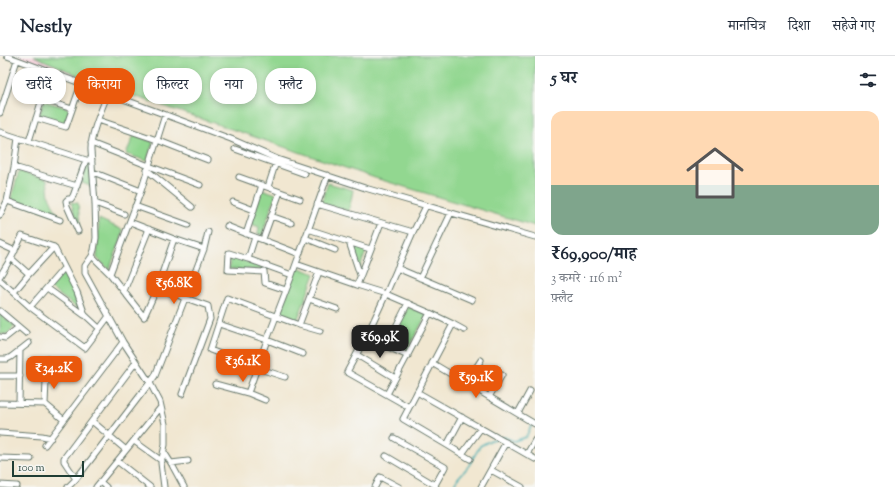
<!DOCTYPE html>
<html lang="hi">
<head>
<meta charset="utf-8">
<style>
	:root { --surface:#fff; --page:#f2f2f3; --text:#1f2937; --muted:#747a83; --line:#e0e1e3; --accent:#ea580c }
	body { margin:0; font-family:"Sorts Mill Goudy","Noto Serif Devanagari",serif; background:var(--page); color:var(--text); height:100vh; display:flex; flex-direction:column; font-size:15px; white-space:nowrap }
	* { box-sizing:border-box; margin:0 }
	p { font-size:13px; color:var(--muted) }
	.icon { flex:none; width:22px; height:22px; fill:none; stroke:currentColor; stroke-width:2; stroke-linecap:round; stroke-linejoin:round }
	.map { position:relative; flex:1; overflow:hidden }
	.drawer { display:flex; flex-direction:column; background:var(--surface); width:360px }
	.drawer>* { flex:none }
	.guide { position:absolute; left:12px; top:12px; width:380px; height:36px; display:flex; gap:8px }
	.scale { position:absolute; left:12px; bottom:10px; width:72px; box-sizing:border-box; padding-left:4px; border:2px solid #1f3d34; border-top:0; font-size:11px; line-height:14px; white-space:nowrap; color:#1f3d34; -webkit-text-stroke:3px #f6f6f2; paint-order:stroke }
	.price { position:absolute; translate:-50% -34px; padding:0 9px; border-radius:8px; background:var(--accent); color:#fff; font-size:13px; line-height:26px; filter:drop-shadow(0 1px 2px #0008) }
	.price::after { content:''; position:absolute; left:50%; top:24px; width:12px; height:9px; margin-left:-6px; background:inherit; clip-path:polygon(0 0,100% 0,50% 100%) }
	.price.selected { background:#222; color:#fff }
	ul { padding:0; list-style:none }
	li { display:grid; align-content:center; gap:8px; height:212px; padding:0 16px }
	li span { display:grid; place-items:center; height:124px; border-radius:12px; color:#555 }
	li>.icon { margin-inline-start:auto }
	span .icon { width:72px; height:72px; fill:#fffc; stroke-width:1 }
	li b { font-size:17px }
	h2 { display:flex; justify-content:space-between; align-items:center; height:48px; padding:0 16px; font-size:17px }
	.chip { padding:0 14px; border-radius:16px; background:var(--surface); box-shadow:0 2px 6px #0003; font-size:14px; line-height:36px }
	.chip.selected { background:var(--accent); color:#fff }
	header { display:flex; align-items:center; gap:24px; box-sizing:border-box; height:56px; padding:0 20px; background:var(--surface); border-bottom:1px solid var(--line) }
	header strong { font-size:19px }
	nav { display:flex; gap:22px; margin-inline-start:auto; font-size:14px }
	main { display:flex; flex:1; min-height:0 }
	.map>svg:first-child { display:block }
</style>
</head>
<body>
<header>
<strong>Nestly</strong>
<nav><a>मानचित्र</a><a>दिशा</a><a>सहेजे गए</a></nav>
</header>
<main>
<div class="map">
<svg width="535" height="431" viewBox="0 0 535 431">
	<rect width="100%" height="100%" fill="#f6f6f2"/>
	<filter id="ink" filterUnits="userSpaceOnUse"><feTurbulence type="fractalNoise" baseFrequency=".025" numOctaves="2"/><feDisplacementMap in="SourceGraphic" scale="8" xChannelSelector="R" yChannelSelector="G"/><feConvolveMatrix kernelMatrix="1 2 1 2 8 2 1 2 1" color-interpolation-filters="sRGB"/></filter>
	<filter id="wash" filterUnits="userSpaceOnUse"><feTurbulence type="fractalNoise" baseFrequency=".012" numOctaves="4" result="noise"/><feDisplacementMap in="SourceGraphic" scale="16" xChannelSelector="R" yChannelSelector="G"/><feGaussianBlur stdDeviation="0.9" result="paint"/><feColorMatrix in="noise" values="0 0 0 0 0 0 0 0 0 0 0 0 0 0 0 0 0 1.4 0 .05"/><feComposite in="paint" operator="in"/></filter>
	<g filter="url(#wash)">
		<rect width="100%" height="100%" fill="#f1e7d1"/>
		<path fill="#f5cfda" d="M17,0H90L81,24Z"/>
		<path fill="#92d790" stroke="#588a62" d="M34,0H535V170L375,122L96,27Z
			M44,45L70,53L65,68L39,61Z
			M134,79L153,86L147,105L126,98Z
			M86,106H90L91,130L82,127Z
			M19,115L47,124L49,140L58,160L11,143Z
			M328,127L353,134L349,155L321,147Z
			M262,133L276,138L262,179L258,178L259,171L251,168Z
			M71,146L78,147L80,169H78Z
			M99,163L123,174L121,184L109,214L97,202Z
			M351,188L367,193L359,214Z
			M230,200L262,211V214L229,213Z
			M297,211L315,218L297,265L279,259Z
			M64,216L74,234L84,257L50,232Z
			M408,251L427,258L406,296L389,288Z
			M0,258L15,270L7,278H0Z"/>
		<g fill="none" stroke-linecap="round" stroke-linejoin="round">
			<path stroke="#39acb2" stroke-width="1.5" d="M501,382L504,381L514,385L526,381L532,368
				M453,431L458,422L468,411L480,390L491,384L496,383"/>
		</g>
	</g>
	<g filter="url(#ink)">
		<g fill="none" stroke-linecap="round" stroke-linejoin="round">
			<g stroke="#68786b" stroke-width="7">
				<path id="minor" d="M7,0L231,83L277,103L365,132L535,181
					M108,37C102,53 90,78 91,95L95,147L96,182L94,194L92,200L85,210V217L123,286L150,327L160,346L165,368V389L161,407L164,431
					M0,57L17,4
					M36,62L66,71L81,28
					M98,64L157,84L208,104
					M0,76L86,104H92
					M29,85L42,43L72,53
					M91,87L149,110L200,129
					M235,93L305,118
					M14,111L77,130
					M147,114L192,151
					M93,116L141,135
					M239,121L300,143
					M268,131L276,106
					M7,145L60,164
					M233,146L254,154
					M95,147L124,158
					M317,148L413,176
					M135,150L188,169
					M0,159L7,145L14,111L18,82
					M271,160L291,167
					M130,166L174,183L204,193
					M227,170C251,180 275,188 299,198
					M308,173L370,193
					M78,175L67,150L66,145L68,143H71L73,140L86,104
					M246,178L262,129
					M305,182L335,194
					M263,183L280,136
					M349,186L360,219
					M0,188L15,195
					M92,200L110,218L144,261L157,232L174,183
					M11,202L29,218
					M248,203L255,181
					M296,208L357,229L386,238L430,257L453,268L464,274
					M397,212L472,244
					M264,215L265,227L286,234
					M264,216L228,214L229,197L248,203L292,219
					M110,218L141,135L165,59
					M0,220L11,202L22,180L54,191L77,236L85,259L99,272
					M420,222L451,157
					M0,224L30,251L85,292L109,260
					M357,229L381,167
					M47,232L84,259
					M157,232L208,250L210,263L182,338
					M124,235L149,173
					M14,236L29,218L54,191
					M309,243L337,253
					M30,251L64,212
					M0,255L26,277
					M219,268L267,284L303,298
					M453,268L403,363L447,389L470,403
					M299,269L319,216
					M367,279L386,290L408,300
					M0,281L5,282L19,271
					M386,290L408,247
					M357,299L395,322
					M0,303H7L11,301L29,287
					M47,303L45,348L64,364
					M432,307L535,368
					M0,320H20
					M285,321L257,312L210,294L227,242L299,269L320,275
					M466,327L481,304
					M215,328L248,337L265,344
					M417,336L535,403
					M248,337L267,284L292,219L328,119
					M387,338L430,257
					M489,341L502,319
					M0,347L45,348
					M19,347L20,294
					M409,351L347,316L367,279L386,238L413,176L426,150
					M518,357L530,335
					M92,365L126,394
					M0,377L42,380L51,382
					M394,382L445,411L435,429L436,431
					M134,385L162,405
					M45,389L123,286
					M447,389L462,361
					M164,396L171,407L184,431
					M462,398L481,372
					M527,398L535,384
					M386,400L435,429
					M0,402L31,403
					M117,405L150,431
					M171,407L188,405
					M491,414L522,431
					M76,423L64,405V402L136,306
					M100,426L106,431
					M0,429L17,430
					M68,431L76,423L155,320L204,193L208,176
					M96,431L161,351
					M375,431L380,421L399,431
					M481,431L506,386"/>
			</g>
			<use href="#minor" stroke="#fff" stroke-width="5"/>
		</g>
	</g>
</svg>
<div class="scale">100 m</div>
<b class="price" style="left:174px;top:249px">₹56.8K</b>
<b class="price selected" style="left:380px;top:303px">₹69.9K</b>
<b class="price" style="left:243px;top:327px">₹36.1K</b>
<b class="price" style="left:54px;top:334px">₹34.2K</b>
<b class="price" style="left:476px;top:343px">₹59.1K</b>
<div class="guide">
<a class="chip">खरीदें</a>
<a class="chip selected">किराया</a>
<a class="chip">फ़िल्टर</a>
<a class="chip">नया</a>
<a class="chip">फ़्लैट</a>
</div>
</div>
<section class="drawer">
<h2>5 घर<svg class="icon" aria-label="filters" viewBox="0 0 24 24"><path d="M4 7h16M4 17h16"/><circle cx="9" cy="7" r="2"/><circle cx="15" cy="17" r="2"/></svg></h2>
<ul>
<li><span style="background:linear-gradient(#ffd9b3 60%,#7fa58c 0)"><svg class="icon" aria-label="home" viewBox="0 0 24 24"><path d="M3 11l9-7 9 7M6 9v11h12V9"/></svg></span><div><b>₹69,900/माह</b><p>3 कमरे · 116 m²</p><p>फ़्लैट</p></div></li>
</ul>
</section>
</main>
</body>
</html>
